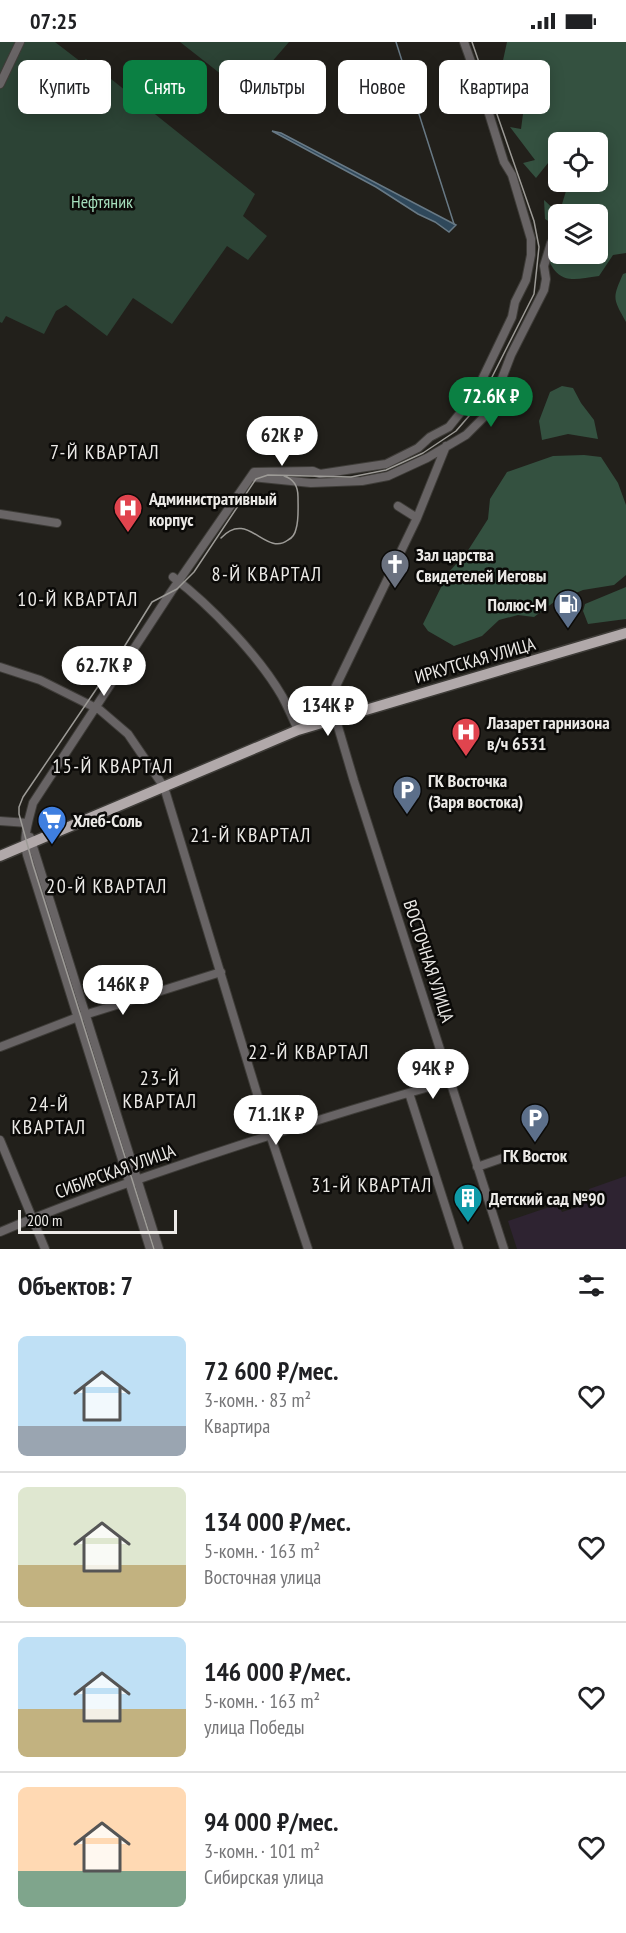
<!DOCTYPE html>
<html lang="ru">
<head>
<meta charset="utf-8">
<style>
	:root { --surface:#fff; --page:#f2f2f2; --text:#202124; --muted:#757577; --line:#e0e0e0; --accent:#0b8043 }
	body { margin:0; font-family:"PT Sans Narrow",sans-serif; background:var(--page); color:var(--text); height:100vh; display:flex; flex-direction:column; font-size:22px; white-space:nowrap }
	* { box-sizing:border-box; margin:0 }
	p { font-size:20px; color:var(--muted) }
	.icon { flex:none; width:33px; height:33px; fill:none; stroke:currentColor; stroke-width:2; stroke-linecap:round; stroke-linejoin:round }
	.map { position:relative; height:1207px; overflow:hidden }
	.sheet { display:flex; flex-direction:column; background:var(--surface); flex:1 }
	.sheet>* { flex:none }
	.hud { position:absolute; left:18px; top:18px; width:591px; height:54px; display:flex; gap:12px }
	.controls { position:absolute; left:548px; top:90px; display:grid; gap:12px }
	.controls a { display:grid; place-items:center; width:60px; height:60px; border-radius:9px; background:var(--surface); box-shadow:0 3px 15px #0003; font-size:30px }
	.scale { position:absolute; left:18px; bottom:15px; width:159px; box-sizing:border-box; padding-left:6px; border:3px solid #eceae7; border-top:0; font-size:16px; line-height:21px; white-space:nowrap; color:#eceae7; -webkit-text-stroke:4px #0b0a08; paint-order:stroke }
	.price { position:absolute; translate:-50% -51px; padding:0 14px; border-radius:21px; background:#fff; color:#222; font-size:20px; line-height:39px; filter:drop-shadow(0 2px 3px #0008) }
	.price::after { content:''; position:absolute; left:50%; top:36px; width:18px; height:14px; margin-left:-9px; background:inherit; clip-path:polygon(0 0,100% 0,50% 100%) }
	.price.current { background:var(--accent); color:#fff }
	ul { padding:0; list-style:none }
	li { display:flex; align-items:center; gap:18px; height:150px; padding:0 18px }
	li+li { border-top:2px solid var(--line) }
	li span { display:grid; place-items:center; flex:none; width:168px; height:120px; border-radius:9px; color:#555 }
	li>.icon { margin-inline-start:auto }
	span .icon { width:72px; height:72px; fill:#fffc; stroke-width:1 }
	li b { font-size:26px }
	h2 { display:flex; justify-content:space-between; align-items:center; height:72px; padding:0 18px; font-size:26px }
	.chip { padding:0 21px; border-radius:9px; background:var(--surface); box-shadow:0 3px 15px #0003; font-size:21px; line-height:54px }
	.chip.current { background:var(--accent); color:#fff }
	.status { display:flex; justify-content:space-between; align-items:center; height:42px; padding:0 30px; background:var(--surface); direction:ltr }
	.status svg { height:16px; fill:currentColor }
	.map>svg:first-child { display:block }
</style>
</head>
<body>
<div class="status"><b>07:25</b><svg viewBox="0 0 49 12"><path d="M0 12V9h3v3zM5 12V6h3v6zM10 12V3h3v9zM15 12V0h3v12zM26 1h20v11H26zM47 4h2v5h-2z"/></svg></div>
<div class="map">
<svg width="626" height="1207" viewBox="0 0 626 1207">
	<rect width="100%" height="100%" fill="#22201b"/>
	<path fill="#2e2331" d="M626,1134V1207H517L508,1179L558,1162L562,1170L577,1165L574,1164L592,1158L589,1147Z"/>
	<path fill="#2c4335" d="M0,0H55L81,20L86,17L255,152L243,174L267,194L248,218L227,204L172,282L133,256L107,294L66,263L56,269L44,292L6,274L2,281L0,280Z
		M180,0H289L245,51Z"/>
	<path fill="#345140" d="M507,0H626V211L613,213L599,234C571,238 558,243 546,212L558,191V212H597V172H558V185L545,177L544,158L559,172L566,149L551,144L558,130V140H597V100H558V118L552,116L536,136L523,121L535,118L510,85L521,87L523,72L511,47L506,41L502,23Z
		M626,231V280C613,256 612,257 623,232Z
		M562,344L573,346L581,361L594,378L598,397L568,392L542,398L539,379L550,350Z
		M584,413L601,415L618,441L626,463V533L614,543L583,548L554,560L534,575L518,573L499,578L482,594L454,604L428,589L423,582L448,531L467,510L488,477L490,457L507,430L553,414Z
		M626,545V577L588,582L583,569L585,562Z"/>
	<path fill="#2f485b" stroke="#687985" stroke-width="1.5" d="M272,89L281,91L456,183L449,190L435,180L418,172L376,145Z"/>
	<g fill="none" stroke-linecap="round" stroke-linejoin="round">
		<path stroke="#687985" stroke-width="1.5" d="M396,0L454,182"/>
		<g stroke="#3e3c38" stroke-width="10">
			<path id="minor" d="M0,42L20,0
				M446,404L417,476L335,646L331,661L354,739L504,1207
				M251,435L311,441L362,439L388,434L427,416L466,393L489,370L511,313L544,248L546,237L544,224L551,201
				M398,464L417,476
				M0,472L57,481
				M173,535C210,563 259,614 282,654C288,665 293,677 298,688
				M0,625L40,638L100,668L128,692L164,745L262,1068L308,1207
				M0,779L28,781
				M30,795L159,1207
				M0,1005L78,975L221,930
				M409,1051L459,1207
				M0,1098L45,1207
				M477,1125L503,1116
				M0,1190C47,1170 96,1152 145,1135C246,1100 347,1068 450,1039
				M150,1207L27,813C22,797 29,777 33,761L171,550L254,430L313,429L320,432L386,422L418,406L430,395L449,385L469,360L477,348L512,275L515,260L526,238L531,213V197L512,133L504,120L485,59L464,0"/>
		</g>
		<g stroke="#3e3c38" stroke-width="13">
			<path id="major" d="M0,814L298,688L626,591"/>
		</g>
		<use href="#minor" stroke="#686465" stroke-width="8"/>
		<use href="#major" stroke="#b1a9aa" stroke-width="10"/>
		<path stroke="#9d9b97" stroke-width="1.5" d="M221,496C248,467 265,515 288,498C292,496 295,492 296,487C299,478 298,465 298,455C298,444 294,437 284,434
			M154,1207L33,823L19,772V765L23,755L116,618L152,560L177,547L194,530L256,437L268,433L351,435L386,428L423,411L456,389L469,374L491,337L534,252L539,205L534,179L472,0"/>
	</g>
	<defs>
		<g id="hospital-pin" transform="scale(1.5)"><path d="M0 17L-7.5 6A9.5 9.5 0 1 1 7.5 6Z" fill="#e0444e" stroke="#0b0a08"/><path d="M-5-5h3v3.5h4V-5h3V5h-3V1.5h-4V5h-3Z" fill="#fff"/></g>
		<g id="church-pin" transform="scale(1.5)"><path d="M0 17L-7.5 6A9.5 9.5 0 1 1 7.5 6Z" fill="#6b7280" stroke="#0b0a08"/><path d="M-1.2-6h2.4v3.5h3.3v2.4h-3.3V6h-2.4V-.1h-3.3v-2.4h3.3Z" fill="#fff"/></g>
		<g id="fuel-pin" transform="scale(1.5)"><path d="M0 17L-7.5 6A9.5 9.5 0 1 1 7.5 6Z" fill="#5c6f8a" stroke="#0b0a08"/><path d="M-5.5-6h7V0h2V4h1.3V-2.5L3-4.5l.8-.8L6-3V5H2.5V1h-1V6h-7ZM-4.2-4.7v3.2H.2V-4.7Z" fill="#fff"/></g>
		<g id="parking-pin" transform="scale(1.5)"><path d="M0 17L-7.5 6A9.5 9.5 0 1 1 7.5 6Z" fill="#5c6f8a" stroke="#0b0a08"/><path d="M-3.5-5.5H1a3.5 3.5 0 0 1 0 7H-1V5.5H-3.5ZM-1-3.4V-.6H.8a1.4 1.4 0 0 0 0-2.8Z" fill="#fff"/></g>
		<g id="supermarket-pin" transform="scale(1.5)"><path d="M0 17L-7.5 6A9.5 9.5 0 1 1 7.5 6Z" fill="#3f7fe0" stroke="#0b0a08"/><path d="M-6-5.5h2.5l.6 2H6L4.5 2H-2.5L-4.4-4H-6ZM-1.5 3.2a1.3 1.3 0 1 0 .1 0ZM3 3.2a1.3 1.3 0 1 0 .1 0Z" fill="#fff"/></g>
		<g id="building-pin" transform="scale(1.5)"><path d="M0 17L-7.5 6A9.5 9.5 0 1 1 7.5 6Z" fill="#0f9aa8" stroke="#0b0a08"/><path d="M-4-6H4V6H1V3H-1V6H-4ZM-2.5-4.3h1.7v1.8h-1.7ZM.8-4.3h1.7v1.8H.8ZM-2.5-1h1.7V.8h-1.7ZM.8-1h1.7V.8H.8Z" fill="#fff"/></g>
	</defs>
	<g fill-rule="evenodd">
		<use href="#hospital-pin" x="128" y="466"/>
		<use href="#church-pin" x="395" y="522"/>
		<use href="#fuel-pin" x="568" y="562"/>
		<use href="#hospital-pin" x="466" y="690"/>
		<use href="#parking-pin" x="407" y="748"/>
		<use href="#supermarket-pin" x="52" y="778"/>
		<use href="#parking-pin" x="535" y="1076"/>
		<use href="#building-pin" x="468" y="1156"/>
	</g>
	<g text-anchor="middle" dominant-baseline="central" stroke-width="5" stroke-linejoin="round" paint-order="stroke">
		<g font-size="18" fill="#a4ddbb" stroke="#0b0a08">
			<text x="102" y="159">Нефтяник</text>
		</g>
		<g font-size="18" font-weight="bold" fill="#eceae7" stroke="#0b0a08" text-anchor="start">
			<text x="149" y="456">Административный<tspan x="149" dy="21">корпус</tspan></text>
			<text x="416" y="512">Зал царства<tspan x="416" dy="21">Свидетелей Иеговы</tspan></text>
			<text x="547" y="562" text-anchor="end">Полюс-М</text>
			<text x="487" y="680">Лазарет гарнизона<tspan x="487" dy="21">в/ч 6531</tspan></text>
			<text x="428" y="738">ГК Восточка<tspan x="428" dy="21">(Заря востока)</tspan></text>
			<text x="73" y="778">Хлеб-Соль</text>
			<text x="535" y="1113" text-anchor="middle">ГК Восток</text>
			<text x="489" y="1156">Детский сад №90</text>
		</g>
		<g font-size="18" fill="#eceae7" stroke="#0b0a08">
			<text transform="translate(475 618) rotate(-16)">ИРКУТСКАЯ УЛИЦА</text>
			<text transform="translate(429 919) rotate(72)">ВОСТОЧНАЯ УЛИЦА</text>
			<text transform="translate(115 1129) rotate(-20)">СИБИРСКАЯ УЛИЦА</text>
		</g>
		<g font-size="20" letter-spacing="1.5" fill="#eceae7" stroke="#0b0a08">
			<text x="105" y="410">7-Й КВАРТАЛ</text>
			<text x="267" y="532">8-Й КВАРТАЛ</text>
			<text x="78" y="557">10-Й КВАРТАЛ</text>
			<text x="113" y="724">15-Й КВАРТАЛ</text>
			<text x="251" y="793">21-Й КВАРТАЛ</text>
			<text x="107" y="844">20-Й КВАРТАЛ</text>
			<text x="309" y="1010">22-Й КВАРТАЛ</text>
			<text x="160" y="1036">23-Й<tspan x="160" dy="23">КВАРТАЛ</tspan></text>
			<text x="49" y="1062">24-Й<tspan x="49" dy="23">КВАРТАЛ</tspan></text>
			<text x="372" y="1143">31-Й КВАРТАЛ</text>
		</g>
	</g>
</svg>
<div class="controls">
<a><svg class="icon" aria-label="locate" viewBox="0 0 24 24"><circle cx="12" cy="12" r="6"/><path d="M12 2v4M12 18v4M2 12h4M18 12h4"/></svg></a>
<a><svg class="icon" aria-label="layers" viewBox="0 0 24 24"><path d="M12 4l9 5-9 5-9-5zM3 14l9 5 9-5"/></svg></a>
</div>
<div class="scale">200 m</div>
<b class="price current" style="left:491px;top:386px">72.6K ₽</b>
<b class="price" style="left:282px;top:425px">62K ₽</b>
<b class="price" style="left:104px;top:655px">62.7K ₽</b>
<b class="price" style="left:328px;top:695px">134K ₽</b>
<b class="price" style="left:123px;top:974px">146K ₽</b>
<b class="price" style="left:433px;top:1058px">94K ₽</b>
<b class="price" style="left:276px;top:1104px">71.1K ₽</b>
<div class="hud">
<a class="chip">Купить</a>
<a class="chip current">Снять</a>
<a class="chip">Фильтры</a>
<a class="chip">Новое</a>
<a class="chip">Квартира</a>
</div>
</div>
<section class="sheet">
<h2>Объектов: 7<svg class="icon" aria-label="filters" viewBox="0 0 24 24"><path d="M4 7h16M4 17h16"/><circle cx="9" cy="7" r="2"/><circle cx="15" cy="17" r="2"/></svg></h2>
<ul>
<li><span style="background:linear-gradient(#bfe0f5 75%,#9aa5b1 0)"><svg class="icon" aria-label="home" viewBox="0 0 24 24"><path d="M3 11l9-7 9 7M6 9v11h12V9"/></svg></span><div><b>72 600 ₽/мес.</b><p>3-комн. · 83 m²</p><p>Квартира</p></div><svg class="icon" aria-label="heart" viewBox="0 0 24 24"><path d="M12 20l-8-8c-3-5 5-10 8-4 3-6 11-1 8 4z"/></svg></li>
<li><span style="background:linear-gradient(#dfe7d0 65%,#c2b280 0)"><svg class="icon" aria-label="home" viewBox="0 0 24 24"><path d="M3 11l9-7 9 7M6 9v11h12V9"/></svg></span><div><b>134 000 ₽/мес.</b><p>5-комн. · 163 m²</p><p>Восточная улица</p></div><svg class="icon" aria-label="heart" viewBox="0 0 24 24"><path d="M12 20l-8-8c-3-5 5-10 8-4 3-6 11-1 8 4z"/></svg></li>
<li><span style="background:linear-gradient(#bfe0f5 60%,#c2b280 0)"><svg class="icon" aria-label="home" viewBox="0 0 24 24"><path d="M3 11l9-7 9 7M6 9v11h12V9"/></svg></span><div><b>146 000 ₽/мес.</b><p>5-комн. · 163 m²</p><p>улица Победы</p></div><svg class="icon" aria-label="heart" viewBox="0 0 24 24"><path d="M12 20l-8-8c-3-5 5-10 8-4 3-6 11-1 8 4z"/></svg></li>
<li><span style="background:linear-gradient(#ffd9b3 70%,#7fa58c 0)"><svg class="icon" aria-label="home" viewBox="0 0 24 24"><path d="M3 11l9-7 9 7M6 9v11h12V9"/></svg></span><div><b>94 000 ₽/мес.</b><p>3-комн. · 101 m²</p><p>Сибирская улица</p></div><svg class="icon" aria-label="heart" viewBox="0 0 24 24"><path d="M12 20l-8-8c-3-5 5-10 8-4 3-6 11-1 8 4z"/></svg></li>
</ul>
</section>
</body>
</html>
